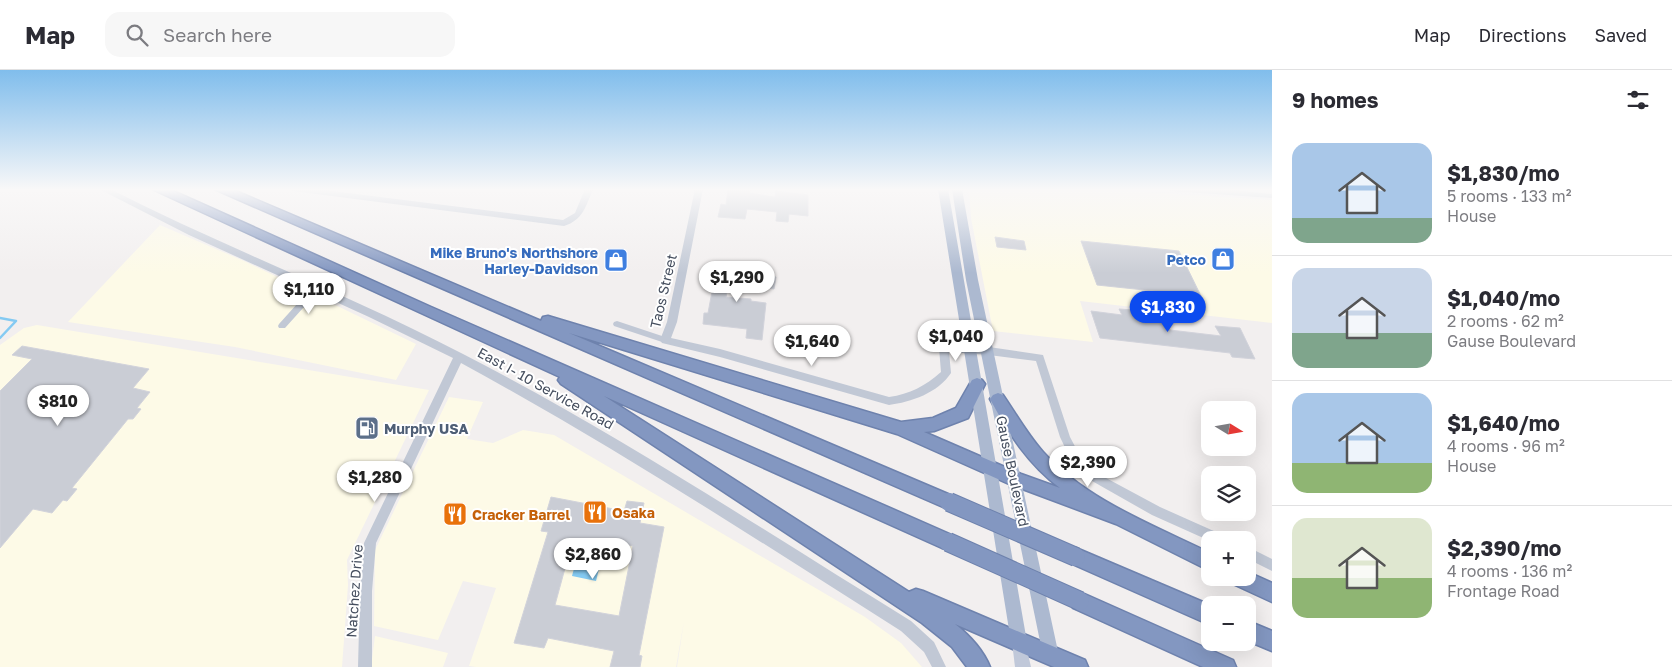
<!DOCTYPE html>
<html lang="en">
<head>
<meta charset="utf-8">
<style>
	:root { --surface:#fff; --page:#f7f7f7; --text:#2b2b33; --muted:#7c7c81; --line:#e1e1e2; --accent:#0c4bef }
	body { margin:0; font-family:"Golos Text",sans-serif; background:var(--page); color:var(--text); height:100vh; display:flex; flex-direction:column; font-size:19px; white-space:nowrap }
	* { box-sizing:border-box; margin:0 }
	p { font-size:16px; color:var(--muted) }
	.icon { flex:none; width:28px; height:28px; fill:none; stroke:currentColor; stroke-width:2; stroke-linecap:round; stroke-linejoin:round }
	.map { position:relative; flex:1; overflow:hidden }
	.side { display:flex; flex-direction:column; background:var(--surface); width:400px }
	.side>* { flex:none }
	.needle { width:32px; rotate:101deg }
	.tools { position:absolute; left:1201px; top:331px; display:grid; gap:10px }
	.tools a { display:grid; place-items:center; width:55px; height:55px; border-radius:10px; background:var(--surface); box-shadow:0 5px 20px #0002; font-size:25px }
	.price { position:absolute; translate:-50% -42px; padding:0 11px; border-radius:18px; background:#fff; color:#222; font-size:16px; line-height:32px; filter:drop-shadow(0 1px 2px #0008) }
	.price::after { content:''; position:absolute; left:50%; top:30px; width:15px; height:11px; margin-left:-8px; background:inherit; clip-path:polygon(0 0,100% 0,50% 100%) }
	.price.current { background:var(--accent); color:#fff }
	ul { padding:0; list-style:none }
	li { display:flex; align-items:center; gap:15px; height:125px; padding:0 20px }
	li+li { border-top:1px solid var(--line) }
	li span { display:grid; place-items:center; flex:none; width:140px; height:100px; border-radius:15px; color:#555 }
	li>.icon { margin-inline-start:auto }
	span .icon { width:60px; height:60px; fill:#fffc; stroke-width:1 }
	li b { font-size:21px }
	h2 { display:flex; justify-content:space-between; align-items:center; height:60px; padding:0 20px; font-size:21px }
	header { display:flex; align-items:center; gap:30px; box-sizing:border-box; height:70px; padding:0 25px; background:var(--surface); border-bottom:1px solid var(--line) }
	header strong { font-size:24px }
	nav { display:flex; gap:28px; margin-inline-start:auto; font-size:18px }
	.search { width:350px; height:45px; background:var(--page); display:flex; align-items:center; gap:12px; box-sizing:border-box; padding:0 18px; border-radius:15px; color:var(--muted); font-size:19px }
	main { display:flex; flex:1; min-height:0 }
	.map>svg:first-child { display:block }
</style>
</head>
<body>
<header>
<strong>Map</strong>
<div class="search"><svg class="icon" aria-label="search" viewBox="0 0 24 24"><circle cx="10" cy="10" r="6"/><path d="M15 15l6 6"/></svg>Search here</div>
<nav><a>Map</a><a>Directions</a><a>Saved</a></nav>
</header>
<main>
<div class="map">
<svg width="1272" height="597" viewBox="0 0 1272 597">
	<rect width="100%" height="100%" fill="#f2efef"/>
	<path fill="#fdfae7" d="M969,119H1095L1272,130V253L1080,231L1093,272L993,261L971,148Z
		M160,155L244,191L416,274L396,310L235,277L68,252Z
		M37,255L429,320L347,490L348,515L342,597H0V275L24,258Z
		M449,327L483,332L467,369L493,373L523,360L554,365L865,547L901,573L922,597H677L684,551L676,597H476L469,596L496,518L463,511L438,570L374,556L375,480Z
		M375,566L448,583L443,597H371Z"/>
	<path fill="#84caf2" d="M575,495L599,499L596,511L572,506Z"/>
	<g fill="none" stroke-linecap="round" stroke-linejoin="round">
		<path stroke="#84caf2" stroke-width="2.5" d="M0,248L16,251L0,268"/>
	</g>
	<path fill="#cacdd5" stroke="#d2d3db" fill-rule="evenodd" d="M728,119H750L749,123L775,127L776,121L808,125V146L789,144L788,152L776,151L777,142L747,139L745,149L718,147L721,134L726,135Z
		M995,167L1024,171L1026,180L997,177Z
		M1081,171L1179,181L1201,226L1097,215Z
		M710,199L776,207L774,219L729,213L726,227L751,229V231L766,233L762,270L746,268L747,259L703,254L704,243H708L714,211L708,210Z
		M1119,239L1162,242L1170,260L1221,266L1215,256L1240,258L1255,289L1232,287L1230,283L1100,268L1091,241L1122,245Z
		M22,276L149,299L133,318L150,322L137,338L141,339L133,349H128L72,418L77,419L67,431L63,430L52,443L33,439L0,478V321L32,289L12,285Z
		M551,427L624,441L627,431L644,433L640,453L664,457L639,585L642,586L640,597H610L614,581L548,568L544,578L514,573L548,462L541,461ZM611,472L633,476L619,546L555,535L570,480L607,487Z"/>
	<g fill="none" stroke-linecap="round" stroke-linejoin="round">
		<g stroke="#6e82ad" stroke-width="3">
			<path id="motorway" d="M152,119H169L431,237L954,466L957,472L954,478L948,480L942,478L604,326L909,522L916,519L923,521L1085,590L1088,597H1054L955,554C969,565 983,580 990,597H967L952,577L922,553L561,314L558,310L560,307Z
				M214,119H231L541,251L543,247L548,246L901,352L933,348L956,338L972,310L977,308L982,310L985,314L968,348L934,361L924,362L1021,404L1060,418C1029,395 1008,363 990,329L993,325L998,323L1003,325C1016,344 1027,364 1043,382C1086,430 1153,455 1210,483V501L1116,454L1009,414L897,364L569,263L955,427L958,432L955,437L949,440L943,437Z
				M1076,478L1210,535V555L1070,493L1067,487L1070,481Z
				M1248,502L1272,513V532L1233,514L1231,508H1248Z
				M1080,522L1233,590L1236,597H1203L1073,538L1070,531L1073,524Z
				M1248,551L1272,561V581L1248,571Z"/>
		</g>
		<path fill="#c1c8d5" fill-rule="evenodd" d="M1168,119H1221L1272,124V128L1171,121Z
			M330,222L333,223L334,225L333,227L303,238L285,258H279L278,256L279,254L297,234Z
			M617,251L668,268L669,270L665,273L614,256L613,254L614,252Z"/>
		<path fill="#c1c8d5" fill-rule="evenodd" d="M99,119H110C226,178 348,224 463,284C617,363 763,460 911,551L934,572L946,597H932L924,582L901,561C756,469 612,375 461,293L376,473L372,521V597H358L360,521L364,473L453,288L369,247L189,165Z
			M289,119H316L563,150L575,143L585,119H593C586,136 583,150 564,156L293,121Z
			M695,119H703L677,252L671,268L720,279L889,327C910,324 925,316 941,302L939,278L944,274L989,277L1043,285L1070,367L1079,384L1093,401L1160,437L1225,466L1227,470L1210,471L1152,445L1085,407L1071,390L1060,367L1036,291L989,285L949,282L951,303C938,323 911,332 889,335L720,287L662,273L660,270L667,252Z
			M1248,477L1272,489V501L1248,489Z"/>
		<path fill="#c0c8d9" fill-rule="evenodd" d="M1019,565L1024,567L1031,597H1015L1012,572L1014,567Z"/>
		<path fill="#acb9d0" fill-rule="evenodd" d="M938,119H948L1027,572L1025,578L1019,580L1013,578L1011,572Z
			M952,119H962L978,210L1059,586L1057,592L1051,594L1045,592L1043,586L966,210Z"/>
		<use href="#motorway" fill="#8397c1" fill-rule="evenodd"/>
		<g stroke="#6e82ad" stroke-width="20" stroke-linecap="butt">
			<path id="motorway-bridge" d="M949,432L1076,487
				M948,472L1080,531"/>
		</g>
		<use href="#motorway-bridge" stroke="#8397c1" stroke-width="18"/>
	</g>
	<linearGradient id="sky" x2="0" y2="1"><stop stop-color="#80bdec"/><stop offset="0.59" stop-color="#f9f8f8"/><stop offset="1" stop-color="#f9f8f8" stop-opacity="0"/></linearGradient>
	<rect width="1272" height="203" fill="url(#sky)"/>
	<defs>
		<g id="shop-square" transform="scale(1.25)"><rect x="-9" y="-9" width="18" height="18" rx="4" fill="#3f7fe0" stroke="#fff"/><path d="M-5-2.5h2.3a2.7 3.5 0 0 1 5.4 0H5L5.5 6h-11ZM-1.5-2.5h3a1.5 2.3 0 0 0-3 0Z" fill="#fff"/></g>
		<g id="fuel-square" transform="scale(1.25)"><rect x="-9" y="-9" width="18" height="18" rx="4" fill="#5c6f8a" stroke="#fff"/><path d="M-5.5-6h7V0h2V4h1.3V-2.5L3-4.5l.8-.8L6-3V5H2.5V1h-1V6h-7ZM-4.2-4.7v3.2H.2V-4.7Z" fill="#fff"/></g>
		<g id="restaurant-square" transform="scale(1.25)"><rect x="-9" y="-9" width="18" height="18" rx="4" fill="#e8710a" stroke="#fff"/><path d="M-5-6h1v4h1v-4h1v4h1v-4h1v5L-1.5 .5V6h-2V.5L-5-1ZM5-6V6H3V1.5H1.5Q1.5-4 5-6Z" fill="#fff"/></g>
	</defs>
	<g fill-rule="evenodd">
		<use href="#shop-square" x="1223" y="189"/>
		<use href="#shop-square" x="616" y="190"/>
		<use href="#fuel-square" x="367" y="358"/>
		<use href="#restaurant-square" x="595" y="442"/>
		<use href="#restaurant-square" x="455" y="444"/>
	</g>
	<g text-anchor="middle" dominant-baseline="central" stroke-width="4" stroke-linejoin="round" paint-order="stroke">
		<g font-size="14" font-weight="bold" fill="#366cbe" stroke="#fff" text-anchor="end">
			<text x="598" y="182">Mike Bruno's Northshore<tspan x="598" dy="16">Harley-Davidson</tspan></text>
			<text x="1206" y="189">Petco</text>
		</g>
		<g font-size="14" fill="#454e5e" stroke="#fff">
			<text transform="translate(663 221) rotate(-77)">Taos Street</text>
			<text transform="translate(546 318) rotate(29)">East I- 10 Service Road</text>
			<text transform="translate(1013 401) rotate(78)">Gause Boulevard</text>
			<text transform="translate(354 521) rotate(-86)">Natchez Drive</text>
		</g>
		<g font-size="14" font-weight="bold" fill="#4e5e75" stroke="#fff" text-anchor="start">
			<text x="384" y="358">Murphy USA</text>
		</g>
		<g font-size="14" font-weight="bold" fill="#c56008" stroke="#fff" text-anchor="start">
			<text x="612" y="442">Osaka</text>
			<text x="472" y="444">Cracker Barrel</text>
		</g>
	</g>
</svg>
<div class="tools">
<a><svg class="needle" viewBox="-14 -14 28 28"><path d="M0-13l5 13h-10z" fill="#e53935"/><path d="M0 13l5-13h-10z" fill="#7c7c81"/></svg></a>
<a><svg class="icon" aria-label="layers" viewBox="0 0 24 24"><path d="M12 4l9 5-9 5-9-5zM3 14l9 5 9-5"/></svg></a>
<a>+</a>
<a>−</a>
</div>
<b class="price" style="left:737px;top:233px">$1,290</b>
<b class="price" style="left:309px;top:245px">$1,110</b>
<b class="price current" style="left:1168px;top:263px">$1,830</b>
<b class="price" style="left:956px;top:292px">$1,040</b>
<b class="price" style="left:812px;top:297px">$1,640</b>
<b class="price" style="left:58px;top:357px">$810</b>
<b class="price" style="left:1088px;top:418px">$2,390</b>
<b class="price" style="left:375px;top:433px">$1,280</b>
<b class="price" style="left:593px;top:510px">$2,860</b>
</div>
<section class="side">
<h2>9 homes<svg class="icon" aria-label="filters" viewBox="0 0 24 24"><path d="M4 7h16M4 17h16"/><circle cx="9" cy="7" r="2"/><circle cx="15" cy="17" r="2"/></svg></h2>
<ul>
<li><span style="background:linear-gradient(#a9c7e8 75%,#7fa58c 0)"><svg class="icon" aria-label="home" viewBox="0 0 24 24"><path d="M3 11l9-7 9 7M6 9v11h12V9"/></svg></span><div><b>$1,830/mo</b><p>5 rooms · 133 m²</p><p>House</p></div></li>
<li><span style="background:linear-gradient(#c9d6e8 65%,#7fa58c 0)"><svg class="icon" aria-label="home" viewBox="0 0 24 24"><path d="M3 11l9-7 9 7M6 9v11h12V9"/></svg></span><div><b>$1,040/mo</b><p>2 rooms · 62 m²</p><p>Gause Boulevard</p></div></li>
<li><span style="background:linear-gradient(#a9c7e8 70%,#8fb573 0)"><svg class="icon" aria-label="home" viewBox="0 0 24 24"><path d="M3 11l9-7 9 7M6 9v11h12V9"/></svg></span><div><b>$1,640/mo</b><p>4 rooms · 96 m²</p><p>House</p></div></li>
<li><span style="background:linear-gradient(#dfe7d0 60%,#8fb573 0)"><svg class="icon" aria-label="home" viewBox="0 0 24 24"><path d="M3 11l9-7 9 7M6 9v11h12V9"/></svg></span><div><b>$2,390/mo</b><p>4 rooms · 136 m²</p><p>Frontage Road</p></div></li>
</ul>
</section>
</main>
</body>
</html>
